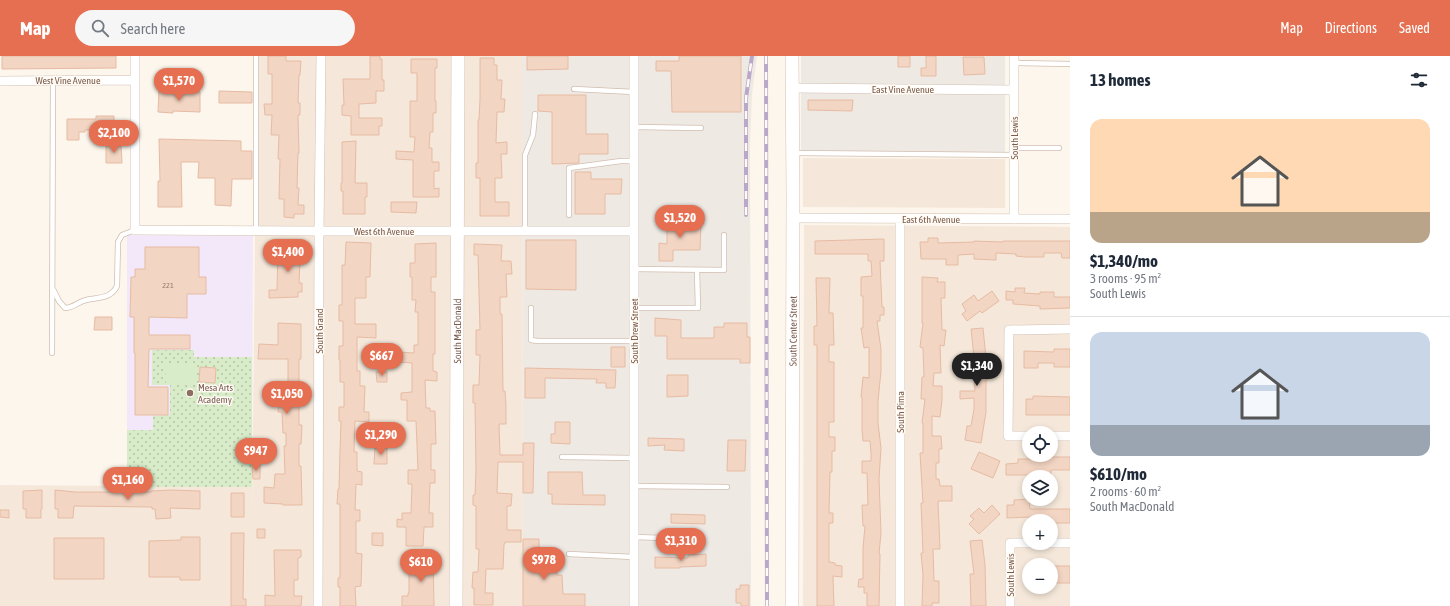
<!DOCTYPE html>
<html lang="en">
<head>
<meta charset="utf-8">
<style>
	:root { --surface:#fff; --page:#f6f6f7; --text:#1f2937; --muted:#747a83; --line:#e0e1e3; --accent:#e76f51 }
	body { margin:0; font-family:"Asap Condensed",sans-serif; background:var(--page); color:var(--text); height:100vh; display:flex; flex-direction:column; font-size:15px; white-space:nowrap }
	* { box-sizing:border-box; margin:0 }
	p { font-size:13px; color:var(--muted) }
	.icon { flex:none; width:22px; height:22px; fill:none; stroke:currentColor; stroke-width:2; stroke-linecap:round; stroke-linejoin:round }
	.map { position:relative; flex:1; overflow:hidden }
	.drawer { display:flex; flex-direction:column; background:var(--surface); width:380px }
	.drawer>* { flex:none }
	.tools { position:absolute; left:1022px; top:370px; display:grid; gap:8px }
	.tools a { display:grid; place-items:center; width:36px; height:36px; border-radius:50%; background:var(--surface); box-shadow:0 2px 6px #0003; font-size:20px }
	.price { position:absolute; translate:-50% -34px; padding:0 9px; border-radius:14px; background:var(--accent); color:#fff; font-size:13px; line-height:26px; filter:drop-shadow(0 1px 2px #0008) }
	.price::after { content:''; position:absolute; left:50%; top:24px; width:12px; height:9px; margin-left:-6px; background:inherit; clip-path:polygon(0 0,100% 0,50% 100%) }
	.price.on { background:#222; color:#fff }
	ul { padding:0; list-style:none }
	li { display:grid; align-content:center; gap:8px; height:212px; padding:0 20px }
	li+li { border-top:1px solid var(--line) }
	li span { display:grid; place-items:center; height:124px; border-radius:12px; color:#555 }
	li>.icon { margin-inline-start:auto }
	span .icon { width:72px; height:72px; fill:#fffc; stroke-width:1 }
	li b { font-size:17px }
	h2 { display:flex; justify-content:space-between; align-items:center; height:48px; padding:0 20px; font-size:17px }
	header { display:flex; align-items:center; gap:24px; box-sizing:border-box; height:56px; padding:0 20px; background:var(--accent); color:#fff }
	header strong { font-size:19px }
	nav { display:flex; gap:22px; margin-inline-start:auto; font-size:14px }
	.search { width:280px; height:36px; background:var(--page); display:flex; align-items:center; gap:10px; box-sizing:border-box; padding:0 14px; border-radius:22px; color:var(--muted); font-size:15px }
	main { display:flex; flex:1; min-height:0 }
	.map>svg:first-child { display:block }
</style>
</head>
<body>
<header>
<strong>Map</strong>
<div class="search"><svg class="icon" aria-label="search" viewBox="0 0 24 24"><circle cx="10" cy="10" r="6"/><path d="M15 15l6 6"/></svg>Search here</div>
<nav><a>Map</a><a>Directions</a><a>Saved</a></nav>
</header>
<main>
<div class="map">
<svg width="1070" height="550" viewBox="0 0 1070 550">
	<defs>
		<pattern id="green-dots" width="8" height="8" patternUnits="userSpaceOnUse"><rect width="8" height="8" fill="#d8ecc9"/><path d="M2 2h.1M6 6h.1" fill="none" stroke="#b4c2a5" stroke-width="1.8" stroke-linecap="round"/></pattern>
	</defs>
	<rect width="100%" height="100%" fill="#fdf6ec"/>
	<path fill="#f5e8da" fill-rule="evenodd" d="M257,0H522L523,550H0V429L252,431V459Z
		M803,102L1005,103V152L803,151Z
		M804,169L1070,171V550H803ZM1029,377H1051V399H1029ZM1029,421H1051V443H1029ZM1029,465H1051V487H1029ZM1029,509H1051V531H1029Z"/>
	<path fill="#efe9e4" d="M522,0H757L752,38L750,88L751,550H523Z
		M801,0H1005V98L801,96Z"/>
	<path fill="#f3e8fa" d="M127,179L253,180L252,431H127Z"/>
	<path fill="url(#green-dots)" d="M152,294H194V301H252V431H127V374H153V360L170,359V329H152Z"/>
	<path fill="#d8ecc9" d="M165,308H195L196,328H166Z"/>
	<path fill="#f3d5c3" stroke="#e6bba3" d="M2,0H116V12L2,13Z
		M268,0H286V5H301L300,19H299L298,47H300V59H298L299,97H298L297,132H299L298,149H304V158H294V162L284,161V143H279L280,103H278L279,79H271L272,59H265L264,48H272V18H268Z
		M370,0H380V3H382V24H384V35H376V47L359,48V62H382V70H379V79H351V60L342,59V49H344L343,23H370Z
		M527,0H568V13L527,14Z
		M679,0H741V56H672L671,15H656V5H679Z
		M898,0H910V11H898Z
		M926,0H936V20H921V12H926Z
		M963,1H984L985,18L964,19Z
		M480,2H494V9H497V24H502L501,43H505L504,56H497L496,87L507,86V98H501L502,122H495V146H509V160H480V122H476V107H478V64H479L480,43Z
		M411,3H437V12H435V45H436V57H433V76H430L429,92H432V106H439V115H434V133L439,132V141H413V104L396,103V95L414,96L415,81H410V45H417V17H411Z
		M159,35L200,36V56L173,55V57L158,56Z
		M219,35L252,36V47H219Z
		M538,39H586V78H608V98H579V107L552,108V56L538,55Z
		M808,44H853L852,55L808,54Z
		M96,60H114V74H85V76H79V84H67V63H96Z
		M159,83L241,85V95H252V123H232L231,150L215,149V122H198L199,106H181L182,151H158V125H160Z
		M356,85L355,127H367V141H365V158H343V135H341V127H342V86Z
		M106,89H121L122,107H106Z
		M575,116H591V123H622L621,138H605V158H575Z
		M391,146H417L416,157L391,156Z
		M667,166L701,167L700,194H673V205H659V187L667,188Z
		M928,182H938V187L974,186V185L1003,186V185H1070V202H1062L1061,197H1044V201H1025L1016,200V198L996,197V204L974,203V198L958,199V209H946V203H921L920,186H928Z
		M884,183V205H880L882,251H884V259H880V265H877L881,293V315L878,345V367L881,392L879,423L881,477L879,498H880L879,550H867V537H864V531H858L859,523H863V492L865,470H863L862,449H868L867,417H862V405H871V397L870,385H863L862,374V341H861L863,321L869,322V291L864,292L861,272H863V240H861V221L872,220L871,205H868V198H815V185Z
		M526,184H576V234L526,233Z
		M282,186H296V204H300L299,227H302V236H298V241L269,242V234H277L278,195H282Z
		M346,186L371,187L370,221H366V242H355V268H376V282L357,281V315H360V330H365L364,356H369V366L355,365L354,396H357V415L362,416V429L356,428L355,454H360V465H356V497L362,498L361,530L355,531L356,550H340V531H338V522H340V448H337L338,433H339L340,396L341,365H339V351H344V326H340V304H339V290H343V265H339V249H342V209H345Z
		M436,187V221H431V236H435V298H433V315L437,316V325L425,324L426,352H430V355H435L436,388H431V414H435V427H430L429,457H433V471H424L423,490H406V471H397V463L402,464V457H411L412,428H408V414H418L417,389L416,365H407V344H401V337L412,336V307L398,306V296L414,297V289H418V256H415L416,244H412V221H410V207H415V188Z
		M474,188L502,189L501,205H511L512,218H506L507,241H500V258H502L503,335H505L506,349V368H499L500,399H523V387H534L533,437H523V406H498L497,437L512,438L511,450H507V474H521V486H505V488H504L503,513H486L485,537H493V549H474V532H472L473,516H478L479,493H476V450L473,449V439H475L476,413L475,347H473V329H479L480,299H476V274H480L478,199H474Z
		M145,191H199V221H206V238H187V262L149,261V279H190V293H149L148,331H168V359H135V297H134V261H130L131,221H135V213H145Z
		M922,221L938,222L937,226H945V242H941L942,274H946L944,290L940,289L941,317H934L933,330H942V344L940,361L932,360V380H941L942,393H939V407H936V423H939L940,430H952V445H938L940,493H933L934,525H939V547H932V550H922L923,519L921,497H923L921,447H923L920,397H923V367H922L925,343H921L922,321H924L923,292L920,291L923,267H922Z
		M816,222H830L829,257H833L834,289H829V306H834V366H829V381H835V395H832V416H830L829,457H833V467H829V506L835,507V509L842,510V521L833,520L834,550H817V289H814V270H817Z
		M1015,232H1025L1024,237L1040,238V236H1054V241H1070V252L1040,253V250L1013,248V244H1006V235L1015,236Z
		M992,235L999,245L982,257L980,255L967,265L962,258L966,255L962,248L974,239L978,245Z
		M95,261H112V274H94Z
		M655,262L681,264V282H714V271H724V267H747V281H750V307H740V303H667V280H655Z
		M278,267L301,268V303H299V369H302L301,388H299V410H301L302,449H283V448L264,447V431L274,432L275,418H285L284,390H286V377H283L282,356H278L279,344H272L271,331H288V303H258L259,288L278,289Z
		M983,272L986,302H987V324H986V356L981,387L965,384L967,370H971L974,353V342L960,343V335H975L974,317H968V302H974L971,273Z
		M611,291H625V311H611Z
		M1054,293H1070V311H1054V307H1038V312H1024V295L1054,296Z
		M200,311L216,312L215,327L199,326Z
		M525,312L616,314L615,332H606V327H596L597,323L545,322V342H525Z
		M376,316H387V326H377Z
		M667,319H688V340L667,341Z
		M1033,340L1070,341V359H1026V343H1033Z
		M555,366H570V388L551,387V378H555Z
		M648,382L684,383V395L664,394L665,389L648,390Z
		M728,384H746L745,415H727Z
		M256,389H263V398H256Z
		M375,392H387V408H374Z
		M979,396L1000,405L993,422L971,413Z
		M1037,401H1070V414H1051V419H1006V408L1018,407V403H1037Z
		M260,409V423H253L252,410Z
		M548,416H582L583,439H605V449L552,448V438H548Z
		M42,434V453H41V462H26V453H23V435Z
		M55,434L75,436H151V435L172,434L200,435V453L170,452L171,462L156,463L155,453H152V451L74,450L73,462H58V453H55Z
		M231,437H244V461H231Z
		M1029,443L1030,453H1070V467H1051V465H1038V462L1032,461L1007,462V449H1014V444Z
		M992,449L1000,458L979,478L969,468L974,463L970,460L979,452L984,457Z
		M0,454H9V462L0,461Z
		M671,458L705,459V468L671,467Z
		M257,473H265V482H257Z
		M231,477H244L243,543H246V550H231Z
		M372,477H383V490L372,489Z
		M181,481H200V524H180V521H149V485L181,484Z
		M54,482H104V523H54Z
		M523,483H539V504H556L557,519H562L563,538H585V550H523Z
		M982,484L985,509L986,550H971L970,518H974L970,485Z
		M274,494H301V501L298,502V524H294V540H302L301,550H265V539L275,540Z
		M417,497H433L434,550H402V540H408V537H409V516H417Z
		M706,498V510L680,511V512H655V501L688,502V499Z
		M1052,510H1070V527H1052Z
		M740,529H749V550H741V547H736V533H740Z"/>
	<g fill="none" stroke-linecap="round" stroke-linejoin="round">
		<g stroke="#d1beb0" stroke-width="6">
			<path id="lane" d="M1014,7L1070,8
				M574,33L634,36
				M634,71L701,72
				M1014,92H1059
				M794,97L1014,99
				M569,159V112L621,105H633
				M256,174V0
				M525,175V99L533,79L535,58
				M634,213L724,214V179
				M53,233L59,245L65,252C73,252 78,246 86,244C98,241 111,243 117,230L118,186L122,179L135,174
				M531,252V284L538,285H634
				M634,252H698L697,214
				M52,297L53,25
				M562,401L634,402
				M634,430L727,431
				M634,481L694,483
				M569,498L634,501"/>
		</g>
		<g stroke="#d1beb0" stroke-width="10">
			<path id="street" d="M135,0V174L311,175H633
				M634,0V550
				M1014,0V163
				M0,25L135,24
				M792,32L1014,34
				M793,162L1070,163
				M900,163V550
				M1029,380H1008L1009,274L1070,273
				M1051,380H1070
				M318,550L319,175L321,0
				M1010,550V487H1070"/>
		</g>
		<g stroke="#d6c0b0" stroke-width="14">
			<g id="secondary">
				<path id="s1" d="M456,550L458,0"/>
				<path id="s2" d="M792,550L793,138L792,0"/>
			</g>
		</g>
		<use href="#lane" stroke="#fff" stroke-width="4.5"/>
		<use href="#street" stroke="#fff" stroke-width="9"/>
		<use href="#secondary" stroke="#fff" stroke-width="13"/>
		<g stroke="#b9a8c9" stroke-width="4">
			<path id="rail" d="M766,0L767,550
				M746,159V42L752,0"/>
		</g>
		<use href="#rail" stroke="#fffaf3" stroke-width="2.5" stroke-dasharray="8" stroke-linecap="butt"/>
	</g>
	<circle fill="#8d6e63" stroke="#fffaf3" stroke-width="1.5" cx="190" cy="337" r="4"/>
	<g text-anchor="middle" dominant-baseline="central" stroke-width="3" stroke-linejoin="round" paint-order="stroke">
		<g font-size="8" fill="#987a6a">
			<text x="168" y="229">221</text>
		</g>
		<g font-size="10" fill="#7a5c4d" stroke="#fffaf3">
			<text x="68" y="24">West Vine Avenue</text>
			<text x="903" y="33">East Vine Avenue</text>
			<text transform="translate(1014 82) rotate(-90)">South Lewis</text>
			<text x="931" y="163">East 6th Avenue</text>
			<text x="384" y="175">West 6th Avenue</text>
			<text transform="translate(319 275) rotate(-90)">South Grand</text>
			<text stroke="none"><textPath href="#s1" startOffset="275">South MacDonald</textPath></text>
			<text transform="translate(634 275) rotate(-90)">South Drew Street</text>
			<text stroke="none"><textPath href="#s2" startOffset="275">South Center Street</textPath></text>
			<text transform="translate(900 356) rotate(-90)">South Pima</text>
			<text transform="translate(1010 519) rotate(-90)">South Lewis</text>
		</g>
		<g font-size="10" fill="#785e54" stroke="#fffaf3" text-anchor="start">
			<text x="198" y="331">Mesa Arts<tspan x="198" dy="12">Academy</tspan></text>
		</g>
	</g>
</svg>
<div class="tools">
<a><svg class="icon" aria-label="locate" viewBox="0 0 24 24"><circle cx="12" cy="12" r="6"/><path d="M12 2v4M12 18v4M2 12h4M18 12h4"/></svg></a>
<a><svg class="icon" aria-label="layers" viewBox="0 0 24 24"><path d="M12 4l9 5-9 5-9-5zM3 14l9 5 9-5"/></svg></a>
<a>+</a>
<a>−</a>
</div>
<b class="price" style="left:179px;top:46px">$1,570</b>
<b class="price" style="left:114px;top:98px">$2,100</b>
<b class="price" style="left:680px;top:183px">$1,520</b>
<b class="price" style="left:288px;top:217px">$1,400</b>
<b class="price" style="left:382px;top:321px">$667</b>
<b class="price on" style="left:977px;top:331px">$1,340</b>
<b class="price" style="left:287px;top:359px">$1,050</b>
<b class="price" style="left:381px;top:400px">$1,290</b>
<b class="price" style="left:256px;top:416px">$947</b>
<b class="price" style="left:128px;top:445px">$1,160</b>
<b class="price" style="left:681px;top:506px">$1,310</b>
<b class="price" style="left:544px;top:525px">$978</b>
<b class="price" style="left:421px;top:527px">$610</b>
</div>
<section class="drawer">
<h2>13 homes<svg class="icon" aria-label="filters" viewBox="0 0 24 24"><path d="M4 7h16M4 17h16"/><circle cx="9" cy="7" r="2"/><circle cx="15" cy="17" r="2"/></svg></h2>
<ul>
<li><span style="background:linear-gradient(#ffd9b3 75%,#b9a48a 0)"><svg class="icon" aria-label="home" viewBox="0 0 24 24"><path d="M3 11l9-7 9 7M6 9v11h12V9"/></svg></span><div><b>$1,340/mo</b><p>3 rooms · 95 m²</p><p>South Lewis</p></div></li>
<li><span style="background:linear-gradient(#c9d6e8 75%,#9aa5b1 0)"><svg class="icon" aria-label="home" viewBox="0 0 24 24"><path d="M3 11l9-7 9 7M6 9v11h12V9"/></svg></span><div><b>$610/mo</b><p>2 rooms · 60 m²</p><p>South MacDonald</p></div></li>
</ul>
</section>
</main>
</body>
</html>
